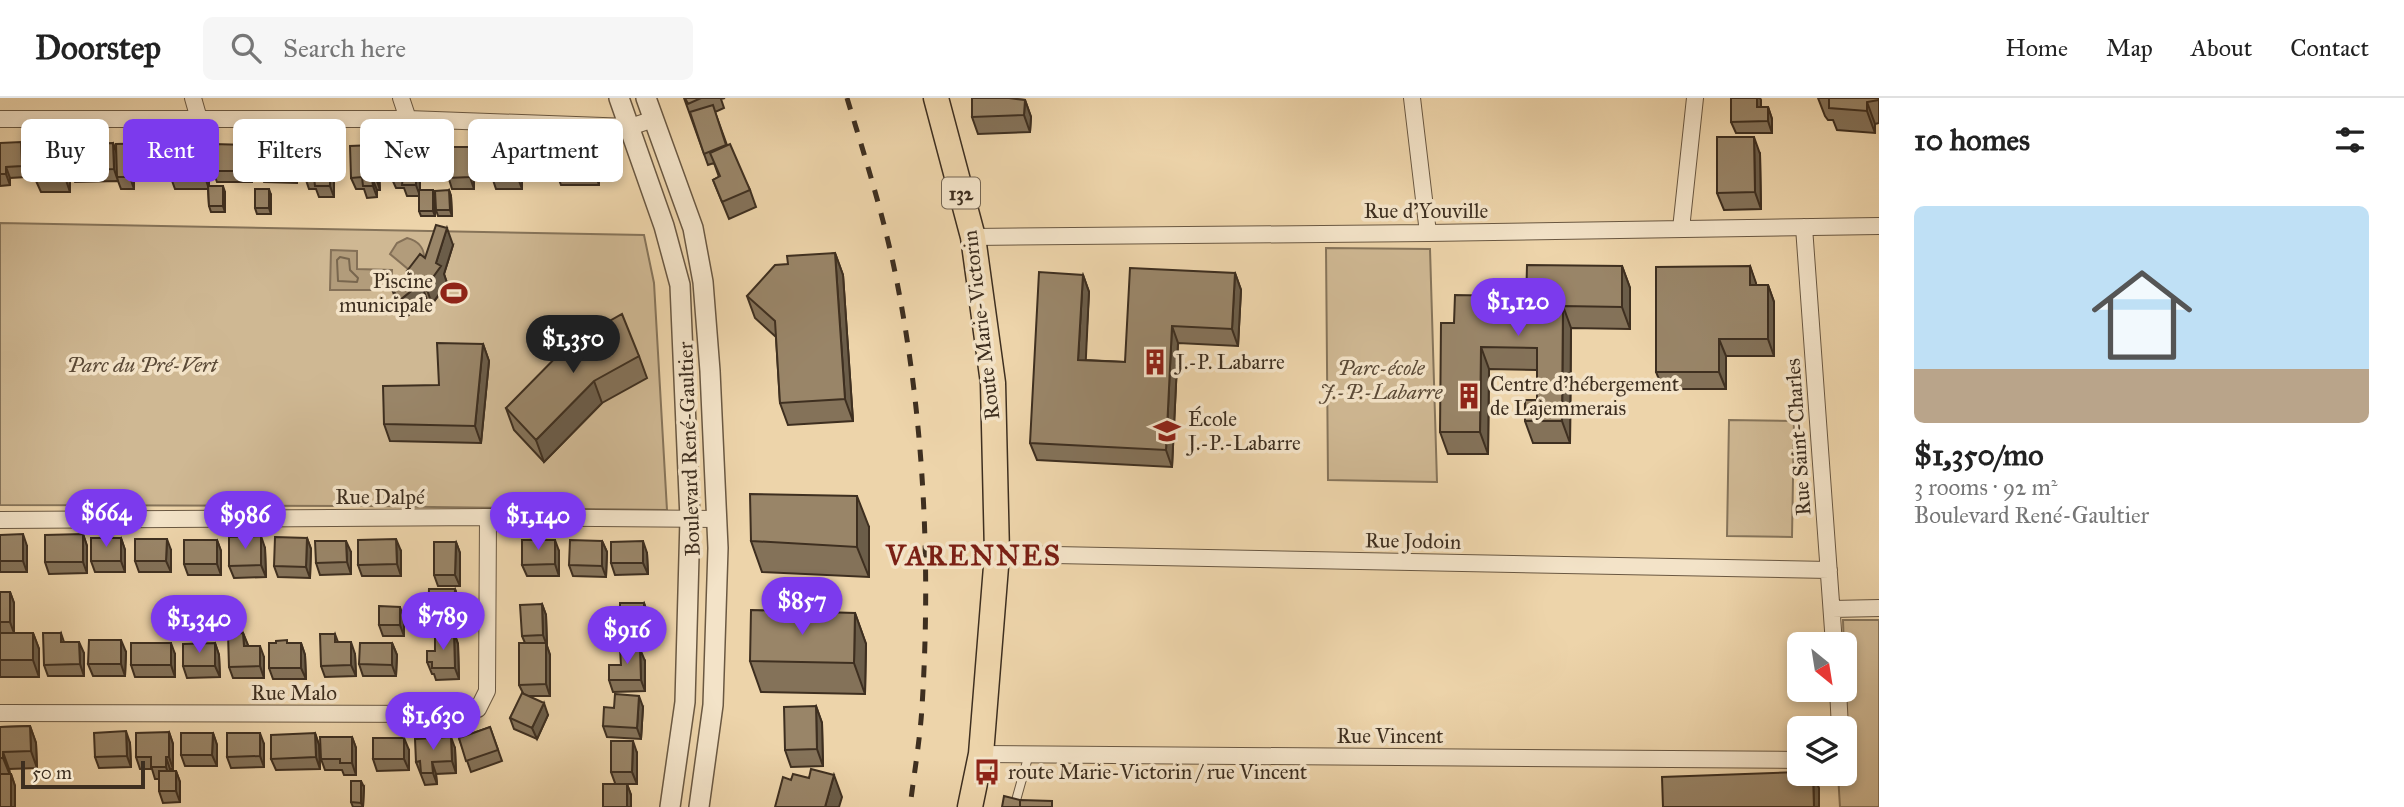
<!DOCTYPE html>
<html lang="en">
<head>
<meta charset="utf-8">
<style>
	:root { --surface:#fff; --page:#f6f6f6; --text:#222; --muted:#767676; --line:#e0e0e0; --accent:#7c3aed }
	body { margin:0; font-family:"IM FELL Great Primer",serif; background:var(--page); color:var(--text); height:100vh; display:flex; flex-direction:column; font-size:26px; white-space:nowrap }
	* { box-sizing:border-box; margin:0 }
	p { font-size:23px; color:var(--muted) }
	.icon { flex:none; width:38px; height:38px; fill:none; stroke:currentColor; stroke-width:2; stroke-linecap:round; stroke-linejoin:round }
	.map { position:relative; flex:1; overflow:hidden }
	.drawer { display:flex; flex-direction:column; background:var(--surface); width:525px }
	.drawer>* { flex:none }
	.guide { position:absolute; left:21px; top:21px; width:665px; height:63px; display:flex; gap:14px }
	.needle { width:46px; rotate:150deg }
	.fabs { position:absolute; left:1787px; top:534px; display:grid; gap:14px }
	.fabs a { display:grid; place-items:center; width:70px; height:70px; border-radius:10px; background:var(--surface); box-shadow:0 4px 10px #0003; font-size:35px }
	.scale { position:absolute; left:21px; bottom:18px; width:124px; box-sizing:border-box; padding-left:7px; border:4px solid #3e2f20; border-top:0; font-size:19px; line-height:24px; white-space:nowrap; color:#3e2f20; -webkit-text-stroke:5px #f3e3c8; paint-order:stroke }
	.price { position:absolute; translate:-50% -60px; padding:0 16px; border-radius:24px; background:var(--accent); color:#fff; font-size:23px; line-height:46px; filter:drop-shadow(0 2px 4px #0008) }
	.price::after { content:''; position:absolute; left:50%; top:42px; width:21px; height:16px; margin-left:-10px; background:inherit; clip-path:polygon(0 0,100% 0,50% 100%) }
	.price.on { background:#222; color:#fff }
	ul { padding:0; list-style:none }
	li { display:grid; align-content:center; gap:14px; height:371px; padding:0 35px }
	li span { display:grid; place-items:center; height:217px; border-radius:10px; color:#555 }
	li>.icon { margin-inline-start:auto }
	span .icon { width:126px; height:126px; fill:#fffc; stroke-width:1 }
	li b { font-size:30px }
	h2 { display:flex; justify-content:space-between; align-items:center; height:84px; padding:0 35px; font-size:30px }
	.tag { padding:0 24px; border-radius:10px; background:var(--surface); box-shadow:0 4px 10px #0003; font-size:24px; line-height:63px }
	.tag.on { background:var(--accent); color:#fff }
	header { display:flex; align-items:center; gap:42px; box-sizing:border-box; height:98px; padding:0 35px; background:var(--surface); border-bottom:2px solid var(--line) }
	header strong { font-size:33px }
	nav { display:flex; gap:38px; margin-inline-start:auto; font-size:24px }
	.search { width:490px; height:63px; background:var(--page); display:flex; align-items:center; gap:18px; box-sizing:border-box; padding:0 24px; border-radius:10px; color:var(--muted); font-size:26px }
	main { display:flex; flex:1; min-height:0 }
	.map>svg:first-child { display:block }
</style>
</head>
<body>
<header>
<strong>Doorstep</strong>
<div class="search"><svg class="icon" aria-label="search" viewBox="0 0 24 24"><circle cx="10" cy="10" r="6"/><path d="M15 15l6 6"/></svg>Search here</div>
<nav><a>Home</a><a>Map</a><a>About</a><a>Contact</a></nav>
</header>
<main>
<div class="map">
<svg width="1879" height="709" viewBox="0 0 1879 709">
	<rect width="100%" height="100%" fill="#edd4aa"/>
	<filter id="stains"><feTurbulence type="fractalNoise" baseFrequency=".00286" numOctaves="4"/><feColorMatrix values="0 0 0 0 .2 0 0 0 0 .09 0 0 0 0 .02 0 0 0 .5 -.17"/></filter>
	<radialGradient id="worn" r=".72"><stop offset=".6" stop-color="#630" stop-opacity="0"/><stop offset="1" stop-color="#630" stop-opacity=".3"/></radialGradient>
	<path fill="#cfb893" stroke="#86745a" stroke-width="2" d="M0,125L644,137L654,185L667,412L354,408L0,407Z
		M1326,150L1430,151L1437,384L1328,382Z
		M1729,322L1794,323L1792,439L1727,438Z
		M1843,522H1879V709H1840L1838,676H1844L1845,658L1847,650Z"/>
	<path fill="#b29c7b" stroke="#847057" stroke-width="2" d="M407,140C419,143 425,151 424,162L413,172L408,171L390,156L397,145Z
		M331,152L357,153V171L392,172L391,192H330Z"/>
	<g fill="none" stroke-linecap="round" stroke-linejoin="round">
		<path stroke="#78664e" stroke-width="2" d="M340,159L349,161L350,172L358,180L357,184L338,183L337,162Z"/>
		<g stroke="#6a5842" stroke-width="10">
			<path id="service" d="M1015,706L1029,656"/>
		</g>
		<g stroke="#6a5842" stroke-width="18">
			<path id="minor" d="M193,0L199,21
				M401,0L408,21
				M1412,0L1428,135
				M0,21H408L630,29L654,21
				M1804,129L1834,546
				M1681,131L1695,0
				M973,139L1428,135L1879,128
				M0,422L488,419L718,421
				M997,456L1829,472
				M1832,511L1879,510
				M1838,592L1840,630
				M0,615L455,616L478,611L487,593L488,419
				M981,656L1799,662"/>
		</g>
		<g stroke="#6a5842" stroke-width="22">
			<path id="tertiary" d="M619,0L664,128L680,187L690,421L685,604L670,709
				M646,0L693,130L703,184L710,273L718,450L713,607L699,709"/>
		</g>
		<g stroke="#3e2f20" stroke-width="27">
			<path id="primary" d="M936,0L973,139L993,285L997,456L981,656L970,709"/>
		</g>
		<use href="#service" stroke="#f3e3c8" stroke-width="8"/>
		<use href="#minor" stroke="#f3e3c8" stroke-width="16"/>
		<use href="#tertiary" stroke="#f3e3c8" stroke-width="19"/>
		<use href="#primary" stroke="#edd4aa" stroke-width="24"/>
		<path stroke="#3e2f20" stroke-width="5" stroke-dasharray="12 12" stroke-linecap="butt" d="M847,0C865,59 884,119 896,179C924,319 931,466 922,609C920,642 914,676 910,709"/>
	</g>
	<path fill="#847259" stroke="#3e2f20" stroke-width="2" d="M684,0H725L721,1L724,10L715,14L727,47L750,92L756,109L729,121L713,82L719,79L714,65L708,67Z
		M1731,0H1760L1761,9H1768L1772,21V35H1736L1731,24Z
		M1818,0H1879V25L1875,26V35L1837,32L1833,22H1828L1825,18Z
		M1014,1L1025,2L1031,19L1030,34L978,36L972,19Z
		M0,45L25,56L26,79L10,80V87L0,88Z
		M113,45L116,53L163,57V81H134V91H121L118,83L75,84L70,72Z
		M66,46L70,94H41L36,83Z
		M205,47L209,58V88L225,94V114H211L209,108L208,91H175L171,80L184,50Z
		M248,47L252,58V84H217L213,73Z
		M330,47L334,58V99H319L316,91H309L305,79V73H302L298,62Z
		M374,47L378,58L380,92H377V99L367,100L364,91H356L351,80Z
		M293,48L297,59V85L264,84L261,76H257L253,65Z
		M416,48L420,60V92L435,98V118H421L419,113V98H407L404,90H396L391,79Z
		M1760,56L1761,111L1724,112L1717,95Z
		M474,60V91H452L448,78H443L439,66Z
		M522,60V91H496L492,79H488L484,68Z
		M599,60V87H561L557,76Z
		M449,92L451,98L452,118H438L436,112Z
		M271,97V116H257L255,110Z
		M453,147L444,176L447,185L439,197L432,206L427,202L406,219L398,208L392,191L409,178L407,173L425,160Z
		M835,155L843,177L853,323L788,327L780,305L776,239L755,220L747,198L788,166Z
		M1622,168L1630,190V231L1571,230L1570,345H1533L1525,323L1537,302V272L1489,271L1488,356H1448L1440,334L1454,225L1509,198L1513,208H1526Z
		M1750,168L1756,187H1768L1774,204V258H1726V291H1663L1656,274Z
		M1235,175L1241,192L1238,248L1178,245L1172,369L1037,362L1030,345L1083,177L1089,194L1085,262L1125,264Z
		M483,246L489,263L481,345L390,343L384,326L439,287Z
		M639,258L647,280L602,305L544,364L514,332L506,310Z
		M869,429V479L762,474L751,443Z
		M83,436L87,448V475L49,476L45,464Z
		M0,437L27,448V474H0Z
		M121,440L125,452V474H95L91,463Z
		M307,440L311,451L310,480L278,479L274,468Z
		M217,442L221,453V477H188L184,466Z
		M602,443L607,454L606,479L573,478L569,467Z
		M456,444L460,455V488H438L434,477Z
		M265,450L266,479L234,480L229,468Z
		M171,452V474H139L135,463Z
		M401,453V478H362L358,467Z
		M559,453V478H527L522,467Z
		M351,454V476L320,477L316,465Z
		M647,455L648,476L615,477L611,465Z
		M455,491L459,502L458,537H455L458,546L459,581L436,582L434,576H432L427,564L435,553V537H432L428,526Z
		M0,494H10L14,505V535H33L39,551V579H0Z
		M644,505L648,517V550H624L620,539Z
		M542,506L546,517L547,548L550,557V598H528L548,617L537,641L514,631L510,620L523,595L519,587L525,545L522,538Z
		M855,515L866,546L865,596L761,594L750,563Z
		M404,520V538H383L379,527Z
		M61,535L64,544L84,555V578H48L44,567Z
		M243,535L248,548L264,559V580H233L229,569Z
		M335,536L338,544L355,556L356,578L325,579L321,568Z
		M215,545L219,557L220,579L187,580L183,568Z
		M288,545H301L305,557L306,581H273L269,570Z
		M392,545L397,557L396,578H363L359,566Z
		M126,554L125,578H93L88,566Z
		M175,556V579H135L131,567Z
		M645,563V593L613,594L609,582Z
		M816,608L822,625L823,668L791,669L785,652Z
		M643,609L641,641L607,639L603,628Z
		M30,628L36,645L37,670L9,671L10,676H11L15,688L0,709V629Z
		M490,629L502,663L471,674L459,640Z
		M169,634L173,646V671H170V673H176L180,684V704L163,705L159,693V681H155L152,671H140L136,659Z
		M213,635L217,647V668H185L181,657Z
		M315,635L319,647L320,671L276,672L271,661Z
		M352,639L356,650V677H344L342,672H325L321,661Z
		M130,645L131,669L99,670L95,659Z
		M264,646V669L231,670L227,659Z
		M455,650L456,675L436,676L437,686L425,687L416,664Z
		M409,652V672L377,673L373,661Z
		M637,655V686H627L631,697V709H603L615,685L611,674Z
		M364,689L363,709H353L351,704Z"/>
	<path fill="#6b5d49" stroke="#3e2f20" stroke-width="2" d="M1757,0H1760L1761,2V21L1757,9Z
		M1025,2L1031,19L1030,34L1024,17Z
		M1867,4L1875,26V35L1867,13Z
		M1768,9L1772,21V35L1768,23Z
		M1754,39L1760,56L1761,111L1755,94Z
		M21,44L25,56L26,79L22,68Z
		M113,45L117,56V79L118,83L114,71Z
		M158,45L163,57V81L159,70Z
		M66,46L70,57V94L66,82Z
		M205,47L209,58V91L205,79Z
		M248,47L252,58V84L248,73Z
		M330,47L334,58V99L330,88Z
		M374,47L378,58L380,92L376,80Z
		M293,48L297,59V85L293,73Z
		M416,48L420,60V98L416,87Z
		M518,48L522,60V91L518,80Z
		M470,49L474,60V91L470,79Z
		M594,49L599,60V87L595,75Z
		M6,69L10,80V87L6,76Z
		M129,70L134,81V91L130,79Z
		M372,80L377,92V99L373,88Z
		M223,88L225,94V114L223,108Z
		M269,91L271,97V116L269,110Z
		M433,92L435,98V118L433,113Z
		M449,92L451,98L452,118L450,112Z
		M447,130L453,147L444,176L447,185L432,206L426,189L436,165Z
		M835,155L843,177L853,323L845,301Z
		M1622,168L1630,190V231L1622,209Z
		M1750,168L1756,185V204L1750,187Z
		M1235,175L1241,192L1238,248L1232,231Z
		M1083,177L1089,194L1085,279L1078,262Z
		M421,185L427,202L406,219L400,202Z
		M1768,187L1774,204V258L1768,241Z
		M1563,208L1571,230L1570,345L1562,323Z
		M1172,228L1178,245L1172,369L1166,352Z
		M1719,241L1726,258V291L1719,274Z
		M483,246L489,263L481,345L475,328Z
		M1481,249L1489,271L1488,356L1480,334Z
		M594,283L602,305L544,364L536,342Z
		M857,398L869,429V479L857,449Z
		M23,436L27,448V474L23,463Z
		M83,436L87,448V475L83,464Z
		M261,438L265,450L266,479L261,467Z
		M121,440L125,452V474L121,463Z
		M307,440L311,451L310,480L306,469Z
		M167,441L171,452V474L166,463Z
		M396,441L401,453V478L397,466Z
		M217,442L221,453V477L217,466Z
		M555,442L559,453V478L555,466Z
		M346,443L351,454V476L347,464Z
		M602,443L607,454L606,479L602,468Z
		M643,443L647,455L648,476L643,465Z
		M456,444L460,455V488L455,477Z
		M455,491L459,502L458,537L454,526Z
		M10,494L14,505V535L10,524Z
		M644,505L648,517V550L644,539Z
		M542,506L546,517L547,548L543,537Z
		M400,509L404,520V538L400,527Z
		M855,515L866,546L865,596L854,565Z
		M33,535L39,551V579L33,562Z
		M243,535L248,547V560L244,548Z
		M454,535L458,546L459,581L455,570Z
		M121,542L126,554L125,578L121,566Z
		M79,544L84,555V578L80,566Z
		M351,544L355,556L356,578L351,567Z
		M171,545L175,556V579L171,567Z
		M215,545L219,557L220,579L215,568Z
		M301,545L305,557L306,581L301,570Z
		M392,545L397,557L396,578L392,567Z
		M546,545L550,557V598L546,586Z
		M260,548L264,559V580L260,568Z
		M640,551L645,563V593L641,582Z
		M639,598L643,609L641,641L637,630Z
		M544,605L548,617L537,641L532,630Z
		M816,608L822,625L823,668L817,651Z
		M30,628L36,645L37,670L31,653Z
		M126,633L130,645L131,669L127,658Z
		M169,634L173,646V671L169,659Z
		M213,635L217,647V668L212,657Z
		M260,635L264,646V669L260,658Z
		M315,635L319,647L320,671L316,659Z
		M352,639L356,650V677L352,665Z
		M451,639L455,650L456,675L452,663Z
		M404,640L409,652V672L404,661Z
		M633,643L637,655V686L632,674Z
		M3,654L9,671L10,677L3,660Z
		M166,659L170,671V681L166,669Z
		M432,664L436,676L437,686L433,675Z
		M176,673L180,684V704L176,693Z
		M11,676L15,688V709H11Z
		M1813,676L1819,690V709H1814Z
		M834,677L842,699L839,709H825Z
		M361,683L364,689L363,709L361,705Z
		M627,686L631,697V709H627Z"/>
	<path fill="#998568" stroke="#3e2f20" stroke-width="2" d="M685,0H701L688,6Z
		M972,0H1009L1025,2L1024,17L972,19Z
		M1731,0H1757V9H1768V23L1731,24Z
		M1823,0H1879V2L1867,4V13L1829,10V0Z
		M713,7L726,47L704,56L690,14Z
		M1717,39H1754L1755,94L1717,95Z
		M21,44L22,68L6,69V76H0V45Z
		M113,45L114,71L70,72V46Z
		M158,45L159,70H129L130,79H117L116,46Z
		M36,46H66V82L36,83Z
		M213,46L248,47V73H213Z
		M730,46L750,92L722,104L713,82L720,78L710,55Z
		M185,47H205V79L171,80V50H184Z
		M253,47L293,48V73H260V65H253Z
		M298,47H330V88H315L314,79H305V62H298Z
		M374,47L376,80H372L373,88H363L362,79L351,80L350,48Z
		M391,48H416V87H402L403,78L391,79Z
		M484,48H518V80H492V67L484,68Z
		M439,49H470V79L448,80V66H439Z
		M554,49H594L595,75L557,76Z
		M208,88H223V108H209Z
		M255,91H269V110H255Z
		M419,92H433V113H419Z
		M449,92L450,112H436L435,93Z
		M436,127L447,130L436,165L441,168L426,189L421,185L400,202L392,191L412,176L407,173L420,156L425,160Z
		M835,155L845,301L780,305L775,223L747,198L775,167L788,166L787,158Z
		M1527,167L1622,168V209L1563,208L1562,323H1525V302H1537V250L1481,249L1480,334H1440L1441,225H1454L1455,197L1509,198V208H1526Z
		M1750,168V187H1768V241H1719V274H1656V169Z
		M1130,170L1235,175L1232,231L1172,228L1166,352L1030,345L1039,174L1083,177L1078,262L1125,264Z
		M622,216L639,258L594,283L536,342L506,310L569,246Z
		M437,245L483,246L475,328L384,326L383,288L439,287Z
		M750,396L857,398V449L751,443Z
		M23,436V463H0V437Z
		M83,436V464H45V437Z
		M261,438V467L229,468V439Z
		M275,439L307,440L306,469L274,468Z
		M91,440H121V463H91Z
		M135,441H167L166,463H135Z
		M396,441L397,466L358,467V442Z
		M184,442H217V466H184Z
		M522,442H555V466L522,467Z
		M570,442L602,443V468L569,467Z
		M315,443H346L347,464L316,465Z
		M643,443V465H611V444Z
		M434,444H456L455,477H434Z
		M429,491H455L454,526H428Z
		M0,494H10V524H0Z
		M620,505H644V539H620Z
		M542,506L543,537L522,538L520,507Z
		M379,508L400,509V527H379Z
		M751,512L855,515L854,565L750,563Z
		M0,535H33V562H0Z
		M43,535H61V544H79L80,566L44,567Z
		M243,535L244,548H260V568L229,569L228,536Z
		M435,535H454L455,570H432V564H427V553H435Z
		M320,536H335V544H351V567L321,568Z
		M89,542H121V566H88Z
		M287,542V545H301V570H269V545H276V543Z
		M131,545H171V567H131Z
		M215,545V568H183V546Z
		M360,545H392V567L359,566Z
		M519,545H546V586L519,587Z
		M620,551H640L641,582H609V567H621Z
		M522,595L544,605L532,630L510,620Z
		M615,596L639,598L637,630L603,628L604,609L614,610Z
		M816,608L817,651L785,652L784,609Z
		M30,628L31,653L3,654V660H0V629Z
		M490,629L498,652L466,663L459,640Z
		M126,633L127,658L95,659L94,635Z
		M169,634V659H166V669H151V659H136V635Z
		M181,635H213L212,657H181Z
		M227,635H260V658L227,659Z
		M315,635L316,659L271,661V637Z
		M320,639H352V665H340V661H321Z
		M451,639L452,663L432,664L433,675H421L420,663L416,664L415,641Z
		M373,640H404V661H373Z
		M611,643H633L632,674H611Z
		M811,671L834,677L825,709H775L783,679L791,682L793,676L809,680Z
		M159,673H176V693H159Z
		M1799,674V676H1813L1814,709H1663L1662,679Z
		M0,676H11V709H0Z
		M351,683H361V705L351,704Z
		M603,686H627V709H603Z
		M1004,698L1020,702V709H1002Z
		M1020,702L1052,703V709H1020Z"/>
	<defs>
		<g id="stadium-bare" transform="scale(2.1)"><path d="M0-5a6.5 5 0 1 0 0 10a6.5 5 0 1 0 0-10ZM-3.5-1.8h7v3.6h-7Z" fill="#8f2418" stroke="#f3e3c8" stroke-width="2.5" paint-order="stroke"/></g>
		<g id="building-bare" transform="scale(2.1)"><path d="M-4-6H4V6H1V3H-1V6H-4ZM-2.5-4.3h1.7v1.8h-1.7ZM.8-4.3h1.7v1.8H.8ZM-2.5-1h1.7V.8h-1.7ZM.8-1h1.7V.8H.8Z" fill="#8f2418" stroke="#f3e3c8" stroke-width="2.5" paint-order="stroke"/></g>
		<g id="school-bare" transform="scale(2.1)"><path d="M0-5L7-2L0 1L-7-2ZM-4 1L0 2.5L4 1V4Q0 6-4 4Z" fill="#8f2418" stroke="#f3e3c8" stroke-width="2.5" paint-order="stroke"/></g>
		<g id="bus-bare" transform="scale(2.1)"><path d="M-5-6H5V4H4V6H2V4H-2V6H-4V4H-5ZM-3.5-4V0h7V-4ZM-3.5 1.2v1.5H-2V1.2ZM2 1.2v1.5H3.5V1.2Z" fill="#8f2418" stroke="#f3e3c8" stroke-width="2.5" paint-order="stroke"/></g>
	</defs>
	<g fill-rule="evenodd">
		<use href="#stadium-bare" x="454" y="195"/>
		<use href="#building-bare" x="1155" y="264"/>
		<use href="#building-bare" x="1469" y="298"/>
		<use href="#school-bare" x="1167" y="333"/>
		<use href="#bus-bare" x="987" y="674"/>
	</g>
	<g text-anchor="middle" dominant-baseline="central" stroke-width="7" stroke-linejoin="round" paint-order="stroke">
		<rect fill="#f3e3c8" stroke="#746552" stroke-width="2" x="942" y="79.5" width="38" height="31" rx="5"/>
		<g font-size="19" font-weight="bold" fill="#3e2f20">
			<text x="961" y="95">132</text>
		</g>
		<g font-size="21" fill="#3e2f20" stroke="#f3e3c8">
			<text x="1426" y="113">Rue d'Youville</text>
			<text transform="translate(981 227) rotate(-97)">Route Marie-Victorin</text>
			<text transform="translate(1798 339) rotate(-94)">Rue Saint-Charles</text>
			<text transform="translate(689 351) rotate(-92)">Boulevard René-Gaultier</text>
			<text x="380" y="399">Rue Dalpé</text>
			<text transform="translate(1413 443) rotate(1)">Rue Jodoin</text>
			<text x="294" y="595">Rue Malo</text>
			<text x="1390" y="638">Rue Vincent</text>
		</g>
		<g font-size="21" fill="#3e2f20" stroke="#f3e3c8" text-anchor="start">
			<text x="433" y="183" text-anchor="end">Piscine<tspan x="433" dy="24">municipale</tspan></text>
			<text x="1176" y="264">J.-P. Labarre</text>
			<text x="1490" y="286">Centre d'hébergement<tspan x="1490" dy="24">de Lajemmerais</tspan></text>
			<text x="1188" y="321">École<tspan x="1188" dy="24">J.-P.-Labarre</tspan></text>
			<text x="1008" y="674">route Marie-Victorin / rue Vincent</text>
		</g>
		<g font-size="21" font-style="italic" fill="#5b4a37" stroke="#f3e3c8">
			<text x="142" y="267">Parc du Pré-Vert</text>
			<text x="1381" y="270">Parc-école<tspan x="1381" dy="24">J.-P.-Labarre</tspan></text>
		</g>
		<g font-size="28" font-weight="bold" letter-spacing="2" fill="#7a1f14" stroke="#f3e3c8">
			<text x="974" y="457">VARENNES</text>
		</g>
	</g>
	<rect width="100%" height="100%" filter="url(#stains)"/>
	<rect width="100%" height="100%" fill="url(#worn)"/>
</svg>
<div class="fabs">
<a><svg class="needle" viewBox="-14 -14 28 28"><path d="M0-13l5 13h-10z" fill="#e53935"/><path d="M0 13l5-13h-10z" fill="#767676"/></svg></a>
<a><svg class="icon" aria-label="layers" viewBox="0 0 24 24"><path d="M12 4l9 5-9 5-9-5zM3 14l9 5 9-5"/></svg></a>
</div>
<div class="scale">50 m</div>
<b class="price" style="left:1518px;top:240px">$1,120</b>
<b class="price on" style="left:573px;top:277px">$1,350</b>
<b class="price" style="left:106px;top:451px">$664</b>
<b class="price" style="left:245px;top:453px">$986</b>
<b class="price" style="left:538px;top:454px">$1,140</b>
<b class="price" style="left:802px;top:539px">$857</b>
<b class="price" style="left:443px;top:554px">$789</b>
<b class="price" style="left:199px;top:557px">$1,340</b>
<b class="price" style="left:627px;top:568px">$916</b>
<b class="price" style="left:433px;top:654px">$1,630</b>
<div class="guide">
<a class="tag">Buy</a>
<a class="tag on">Rent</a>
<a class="tag">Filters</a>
<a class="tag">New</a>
<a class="tag">Apartment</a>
</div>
</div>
<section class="drawer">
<h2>10 homes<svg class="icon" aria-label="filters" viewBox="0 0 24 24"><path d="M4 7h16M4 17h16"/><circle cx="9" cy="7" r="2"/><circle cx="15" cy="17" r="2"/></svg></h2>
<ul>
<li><span style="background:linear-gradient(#bfe0f5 75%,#b9a48a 0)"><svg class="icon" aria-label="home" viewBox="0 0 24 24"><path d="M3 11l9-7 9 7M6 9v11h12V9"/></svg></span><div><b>$1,350/mo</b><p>3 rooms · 92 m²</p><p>Boulevard René-Gaultier</p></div></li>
</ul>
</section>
</main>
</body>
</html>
